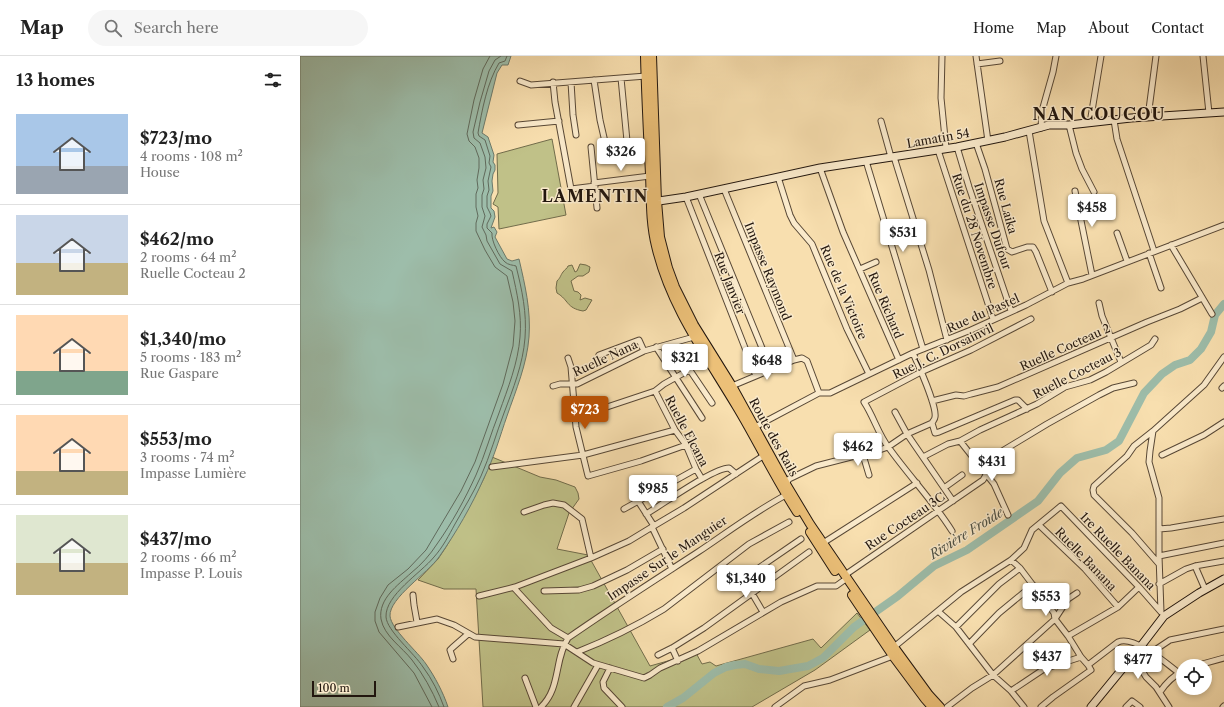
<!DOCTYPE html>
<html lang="en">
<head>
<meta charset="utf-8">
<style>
	:root { --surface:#fff; --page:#f6f6f6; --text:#222; --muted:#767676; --line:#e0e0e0; --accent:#b45309 }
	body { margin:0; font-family:"Libre Caslon Text",serif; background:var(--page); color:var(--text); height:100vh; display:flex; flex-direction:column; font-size:15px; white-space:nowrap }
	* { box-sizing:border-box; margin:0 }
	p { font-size:13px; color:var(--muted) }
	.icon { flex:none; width:22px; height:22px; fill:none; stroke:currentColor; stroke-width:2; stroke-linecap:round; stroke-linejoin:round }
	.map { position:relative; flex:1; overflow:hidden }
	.side { display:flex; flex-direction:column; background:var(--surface); width:300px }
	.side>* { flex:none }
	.controls { position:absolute; left:876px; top:603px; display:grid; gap:8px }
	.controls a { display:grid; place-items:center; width:36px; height:36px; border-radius:50%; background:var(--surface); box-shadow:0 2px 6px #0003; font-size:20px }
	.scale { position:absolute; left:12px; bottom:10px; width:64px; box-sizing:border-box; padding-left:4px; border:2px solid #22160e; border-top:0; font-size:11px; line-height:14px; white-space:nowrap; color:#22160e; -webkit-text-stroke:3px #faeacb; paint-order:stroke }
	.price { position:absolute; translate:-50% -34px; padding:0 9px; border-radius:4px; background:#fff; color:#222; font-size:13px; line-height:26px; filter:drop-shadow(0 1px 2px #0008) }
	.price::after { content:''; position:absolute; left:50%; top:24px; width:12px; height:9px; margin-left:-6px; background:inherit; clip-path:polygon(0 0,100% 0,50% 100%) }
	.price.current { background:var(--accent); color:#fff }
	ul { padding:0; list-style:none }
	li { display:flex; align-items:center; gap:12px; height:100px; padding:0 16px }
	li+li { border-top:1px solid var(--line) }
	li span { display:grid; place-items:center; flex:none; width:112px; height:80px; border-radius:0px; color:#555 }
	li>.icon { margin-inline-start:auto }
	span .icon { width:48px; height:48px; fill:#fffc; stroke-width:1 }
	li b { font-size:17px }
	h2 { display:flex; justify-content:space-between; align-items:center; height:48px; padding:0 16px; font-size:17px }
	header { display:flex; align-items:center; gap:24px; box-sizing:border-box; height:56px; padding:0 20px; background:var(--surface); border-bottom:1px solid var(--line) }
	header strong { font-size:19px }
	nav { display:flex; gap:22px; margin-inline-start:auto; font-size:14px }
	.search { width:280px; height:36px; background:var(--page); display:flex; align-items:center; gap:10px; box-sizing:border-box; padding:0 14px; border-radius:22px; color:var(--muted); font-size:15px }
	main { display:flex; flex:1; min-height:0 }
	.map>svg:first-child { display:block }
</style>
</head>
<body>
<header>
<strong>Map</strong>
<div class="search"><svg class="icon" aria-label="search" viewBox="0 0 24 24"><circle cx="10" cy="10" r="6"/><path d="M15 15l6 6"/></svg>Search here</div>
<nav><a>Home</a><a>Map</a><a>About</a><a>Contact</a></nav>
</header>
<main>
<section class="side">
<h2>13 homes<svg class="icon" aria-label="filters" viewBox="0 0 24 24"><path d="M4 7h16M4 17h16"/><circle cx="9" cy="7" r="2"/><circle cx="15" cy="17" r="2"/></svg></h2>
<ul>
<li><span style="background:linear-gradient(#a9c7e8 65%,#9aa5b1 0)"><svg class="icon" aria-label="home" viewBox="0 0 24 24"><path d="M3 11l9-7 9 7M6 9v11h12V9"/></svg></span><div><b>$723/mo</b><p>4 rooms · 108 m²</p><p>House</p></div></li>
<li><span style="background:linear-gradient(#c9d6e8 60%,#c2b280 0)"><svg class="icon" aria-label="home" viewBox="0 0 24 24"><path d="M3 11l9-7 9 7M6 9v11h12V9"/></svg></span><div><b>$462/mo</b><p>2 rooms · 64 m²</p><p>Ruelle Cocteau 2</p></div></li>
<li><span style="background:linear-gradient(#ffd9b3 70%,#7fa58c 0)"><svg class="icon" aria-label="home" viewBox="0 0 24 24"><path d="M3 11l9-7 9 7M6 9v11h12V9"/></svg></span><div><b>$1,340/mo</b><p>5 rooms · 183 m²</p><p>Rue Gaspare</p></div></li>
<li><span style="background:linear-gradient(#ffd9b3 70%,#c2b280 0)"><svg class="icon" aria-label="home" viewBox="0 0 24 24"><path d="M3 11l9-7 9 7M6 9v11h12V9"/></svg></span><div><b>$553/mo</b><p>3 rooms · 74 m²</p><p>Impasse Lumière</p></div></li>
<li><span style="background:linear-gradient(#dfe7d0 60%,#c2b280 0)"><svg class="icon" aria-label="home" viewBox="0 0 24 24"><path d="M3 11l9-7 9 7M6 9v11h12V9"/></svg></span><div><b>$437/mo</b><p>2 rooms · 66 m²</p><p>Impasse P. Louis</p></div></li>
</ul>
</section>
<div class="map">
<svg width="924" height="651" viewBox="0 0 924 651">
	<rect width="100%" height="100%" fill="#f8dfaf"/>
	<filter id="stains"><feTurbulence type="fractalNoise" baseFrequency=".005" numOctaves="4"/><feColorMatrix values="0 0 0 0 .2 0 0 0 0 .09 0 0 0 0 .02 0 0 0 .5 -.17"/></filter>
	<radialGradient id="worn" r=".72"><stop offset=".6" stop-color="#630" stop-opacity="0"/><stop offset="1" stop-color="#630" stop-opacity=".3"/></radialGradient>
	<path fill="#c0c188" stroke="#716c4b" d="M252,83L266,159L199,173L198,151L193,148L198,137L197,98Z
		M280,208L286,209L290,211L289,216L283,220H278L271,225L274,235L278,236L281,239L280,244L285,242L292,244L286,254L283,255C266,252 269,244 257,237L256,232L257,225C261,221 260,220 263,216C265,213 267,213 268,210L272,209L275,216L277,215Z
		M192,401L240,421L256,424L275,431L278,437L279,443L269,457L257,493L288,499L350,610L396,597L402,608L410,606L416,610L513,583L521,592L557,557L570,574L515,614L452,651H183L176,533H144L118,524L138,503L146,491L174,442L184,422Z"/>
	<path fill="#9dbdaa" stroke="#6c7a6c" d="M0,0H211L208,9H202L197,17L182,77L188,81L194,99L193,106L195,109V114L193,118L192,125L193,135L191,140V152L194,155L195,161L191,172L194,171L197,176L195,181L207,203L212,205L219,203C225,229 231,254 229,281C227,308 216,334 207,360C200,380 194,402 184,422C172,449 156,477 139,501C128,517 89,542 90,560C91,573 118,596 126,608C135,621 143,636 148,651H0Z"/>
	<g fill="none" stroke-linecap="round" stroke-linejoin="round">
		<path stroke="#606a5c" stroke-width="1" d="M132,651L114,617L79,576L75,565V556L80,542L88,529L108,513L126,494L161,435L175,406L203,328L213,290L215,265L213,246L207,220L195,211L185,194L176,175V167L178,160L176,151V138L178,132L177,124L179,112V102L175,91L169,85L167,78L174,44L183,13L190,0
			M139,651C132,634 123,618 112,604C102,591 84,580 81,563C78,543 98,529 111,517C121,509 130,499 137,488C152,467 165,443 176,419C185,399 191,377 199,357C208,332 218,307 220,281C222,259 217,237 212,215L200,208L187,185L186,179L182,171L185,160L182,151V139L184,133L183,124L186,112L185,101L180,87L174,82L173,76L180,46L189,15L195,4L201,0
			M144,651C139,637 132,623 123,611C114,597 87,575 86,561C85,539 121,517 134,501C143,491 149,479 155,468C164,452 174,436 181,420C190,400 196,378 204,357C213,333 223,308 225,282C227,257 222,234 216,210C213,209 208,209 205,206C199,201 191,184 192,177L187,172V168L191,160L190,157L187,151V140L189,134L188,125L191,111L189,107L190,100L185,84L179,80L178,77C182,54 187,27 199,7L205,5L207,0"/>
		<path stroke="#9dbdaa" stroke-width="8" d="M367,651L383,642L414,617L426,611L435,609L445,608L459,613L479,615L508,610L523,602L554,571L598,540L634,510L667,494L738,445L760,417L777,402L806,394L819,385L844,337L862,318L875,309L890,304L901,293L911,276L915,259L924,248"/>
		<g stroke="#584836" stroke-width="7">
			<path id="street" d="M642,0L641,42L646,92
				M676,0L688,85
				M903,0L909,57
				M677,8L700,5
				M321,22L327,85
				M294,24L300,64L308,99
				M220,25L231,29L346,20
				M253,26L255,46L271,133L295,130
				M271,26L273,59L276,79
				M848,61L856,0
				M814,64L817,83L854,195
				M581,65L591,101
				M790,67L801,0
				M218,69L259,65
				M769,69L776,97L782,113L794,136
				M741,72L742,55L753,16L756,0
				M729,75L744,165L768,227
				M676,87L685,113L707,193L712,196L727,191H733L736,196L752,236
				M291,91L297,152
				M657,91L669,131L711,255
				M638,94L693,263
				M594,101L629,214L647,284
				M566,105L623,293
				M520,112L543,176L599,304
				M478,121L490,159L494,167L512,188L547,273L569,318
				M294,127L350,120
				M424,133L494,304
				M775,135L792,219
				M399,138L471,314
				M386,141L456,320
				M817,177L827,205
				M871,189L912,258
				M849,197L861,232
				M560,213L576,206
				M799,247L802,260L821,306
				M376,287L383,304L412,347
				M356,291L402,362
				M613,297C618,308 637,351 635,361C635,363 633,365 632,367L635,377L639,376L715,344H718L727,353
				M299,299L339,284L344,295
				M268,302L271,311L276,371L288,420L341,405L386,389
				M253,330L260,328H277L344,295L394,281
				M432,330L494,304L502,302L507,305L519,337
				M922,332L924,330
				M355,335L375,374L386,389L396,413L402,423
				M632,345L656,339L664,340L671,338L698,331L847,266L880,253L902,242
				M595,356L607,378L653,445
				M274,362L355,335L364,328L389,314
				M455,371L519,337H530L613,297L671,274L726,249L768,227L783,223L924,169
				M853,375L834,390L827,400L794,430L793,434L794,439L832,477L859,508
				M660,385L694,428L708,459
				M563,399L569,419
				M862,399L904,379L924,366
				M623,401L648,388L660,385L680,374L737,348L765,331L790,324L806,316L851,289L855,283
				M192,411L283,399L375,374
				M486,428L489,423L516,410L555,400L568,398L588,391L607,378L632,367
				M644,432L662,419
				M338,445L354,470
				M324,453L396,413
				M224,456L244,449L253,447L264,449L282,463L291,502
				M346,458C362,449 413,412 429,412L436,418
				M739,469L785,513L818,551
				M859,473L871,472L924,463
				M652,475C634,446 609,420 589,392C578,378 574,361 564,346L621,316L671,294L731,263
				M523,487L617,427
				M859,500L924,487
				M711,504L720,512L754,557L755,563L768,580L781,601L788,609
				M895,510L905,533
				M372,513L352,471L384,452L463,400
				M545,519L683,424L699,397L747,368L799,339L813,332L834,327
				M443,522L463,556
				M859,528L886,513L895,510L924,505
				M434,529L501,483
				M244,535L279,534L293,530L327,514L363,493
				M113,539L114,549L117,566
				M179,540L215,531
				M639,556L656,571L693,619L711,635L724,651
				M861,556L859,500V442L849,406L850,395L853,375L904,329L924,301
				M98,571L137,563L154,569L175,581L264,588L293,607L344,622L350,619L360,612L398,595L481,546L517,530H536L543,525
				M656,571L699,528L720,512
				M768,580L818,551L839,531
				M268,582L251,572L215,533V531L291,502L329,485L352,471
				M669,588L699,557L733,529
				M594,591L661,536L711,504L724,492L732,474L761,450L839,531L861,556
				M372,592L378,605
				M277,596C308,584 336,570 364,553L449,488L489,466
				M852,596L870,584L924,573
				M358,599L372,592L404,572L509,496
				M833,600L846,621L856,631L869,651
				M153,603L150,594L152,592L168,578
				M895,610L924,602
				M310,612L303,626L304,632L322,651
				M225,622L236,651
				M711,635L744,613L781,601
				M860,636C866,627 873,620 883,615
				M241,651C261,632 254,604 268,582C311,552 355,524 398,496C428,476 454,456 486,439
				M274,651L298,609
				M475,651L504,630L530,624L593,600
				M647,651L672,632L693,619L755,563L768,543L777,537
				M741,651L753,641L791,614L788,609L818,586C834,579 866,607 879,617
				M826,651L832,645L840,651
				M923,651L924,650"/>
		</g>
		<g stroke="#22160e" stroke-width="9">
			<path id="secondary" d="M352,146L386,141L520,112L657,91L705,81L749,69H769L831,62L924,56
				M791,651L841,590L864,560L899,537L924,523"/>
		</g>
		<g stroke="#22160e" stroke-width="10">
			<path id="primary" d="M345,0C346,39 348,79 350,118C351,142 350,166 356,190C370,250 406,299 437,351C458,386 475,422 497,456
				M352,0L357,145L360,181L368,212L375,231L394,269L432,330L486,428L510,468L594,591L629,639L640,651
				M510,476L535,515
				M552,539L593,600L625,643L632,651"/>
		</g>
		<use href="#street" stroke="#faeacb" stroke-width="5"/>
		<use href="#secondary" stroke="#faeacb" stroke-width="7"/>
		<use href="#primary" stroke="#ecc078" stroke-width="8"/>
	</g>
	<g text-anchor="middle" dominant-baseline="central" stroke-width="3" stroke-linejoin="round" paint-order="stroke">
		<g font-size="12" fill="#22160e" stroke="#faeacb">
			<text transform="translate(638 82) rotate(-10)">Lamatin 54</text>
			<text transform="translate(706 150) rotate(75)">Rue Laika</text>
			<text transform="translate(693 170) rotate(71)">Impasse Dufour</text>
			<text transform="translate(675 175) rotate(72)">Rue du 28 Novembre</text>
			<text transform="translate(468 215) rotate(68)">Impasse Raymond</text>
			<text transform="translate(430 227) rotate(69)">Rue Janvier</text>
			<text transform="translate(544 236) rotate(67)">Rue de la Victoire</text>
			<text transform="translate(586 249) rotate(67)">Rue Richard</text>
			<text transform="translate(683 257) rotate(-24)">Rue du Pastel</text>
			<text transform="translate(765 291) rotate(-24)">Ruelle Cocteau 2</text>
			<text transform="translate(643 295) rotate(-26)">Rue J. C. Dorsainvil</text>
			<text transform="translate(305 302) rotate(-25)">Ruelle Nana</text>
			<text transform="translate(777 317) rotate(-27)">Ruelle Cocteau 3</text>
			<text transform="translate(387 375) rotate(62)">Ruelle Elcana</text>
			<text transform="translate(474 381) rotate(61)">Route des Rails</text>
			<text transform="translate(605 465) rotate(-34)">Rue Cocteau 3C</text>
			<text transform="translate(818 495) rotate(46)">1re Ruelle Banana</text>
			<text transform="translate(367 502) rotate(-34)">Impasse Sur le Manguier</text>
			<text transform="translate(786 503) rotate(46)">Ruelle Banana</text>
		</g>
		<g font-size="13" font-style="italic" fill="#4d5045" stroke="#faeacb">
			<text transform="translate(666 477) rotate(-32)">Rivière Froide</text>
		</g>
		<g font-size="16" font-weight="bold" letter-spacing="1" fill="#22160e" stroke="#faeacb">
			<text x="799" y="58">NAN COUCOU</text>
			<text x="295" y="140">LAMENTIN</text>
		</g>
	</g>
	<rect width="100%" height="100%" filter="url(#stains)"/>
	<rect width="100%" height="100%" fill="url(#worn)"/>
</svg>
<div class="controls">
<a><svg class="icon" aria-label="locate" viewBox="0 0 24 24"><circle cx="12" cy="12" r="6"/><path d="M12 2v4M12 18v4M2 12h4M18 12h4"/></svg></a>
</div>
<div class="scale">100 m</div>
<b class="price" style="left:321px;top:116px">$326</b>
<b class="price" style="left:792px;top:172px">$458</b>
<b class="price" style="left:603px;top:197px">$531</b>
<b class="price" style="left:385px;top:322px">$321</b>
<b class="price" style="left:467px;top:325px">$648</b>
<b class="price current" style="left:285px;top:374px">$723</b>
<b class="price" style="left:558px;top:411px">$462</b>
<b class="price" style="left:692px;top:426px">$431</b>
<b class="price" style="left:353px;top:453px">$985</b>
<b class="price" style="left:446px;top:543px">$1,340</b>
<b class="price" style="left:746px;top:561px">$553</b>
<b class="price" style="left:747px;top:621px">$437</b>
<b class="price" style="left:838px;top:624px">$477</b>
</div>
</main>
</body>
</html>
